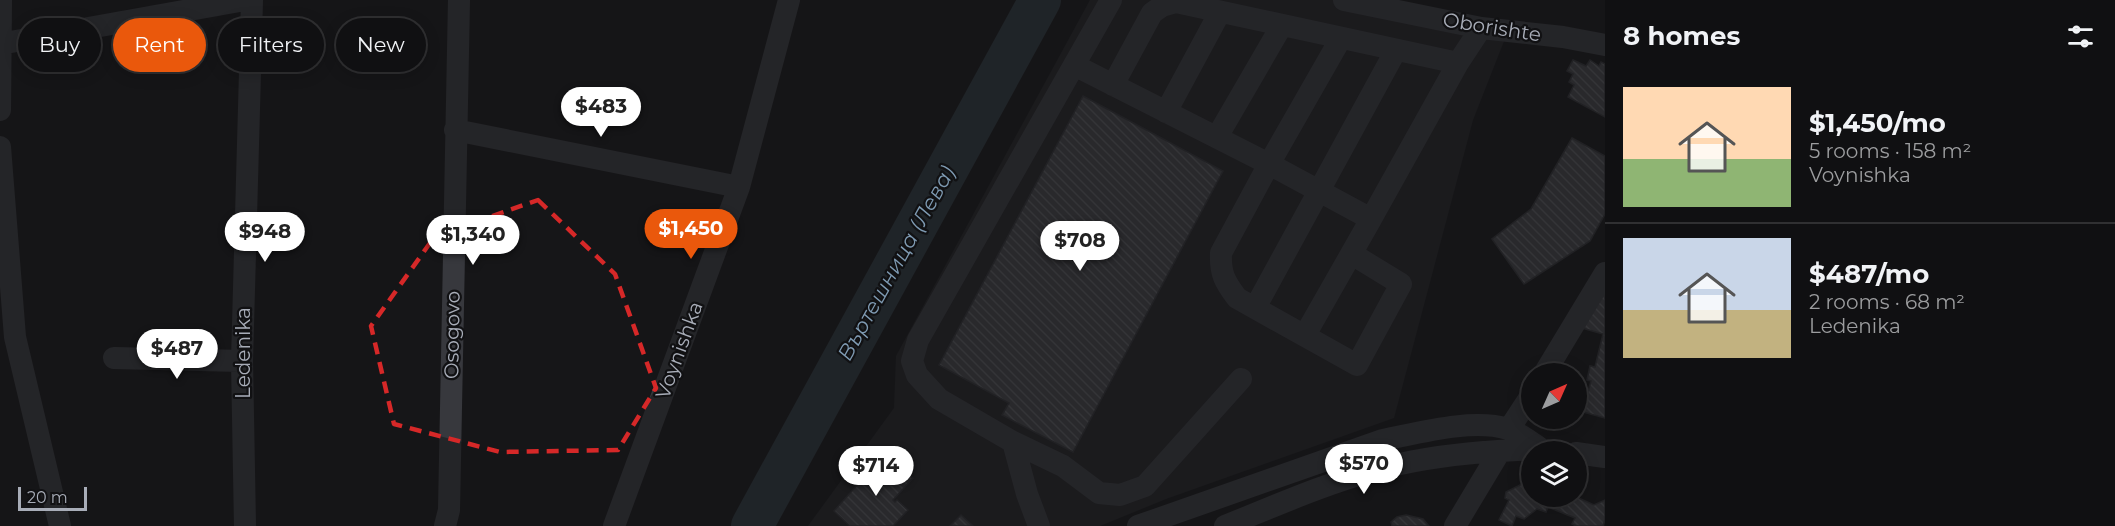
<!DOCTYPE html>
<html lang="en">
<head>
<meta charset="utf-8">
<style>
	:root { --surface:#101012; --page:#19191b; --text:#f1f3f6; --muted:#9c9d9f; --line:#303032; --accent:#ea580c }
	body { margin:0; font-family:Montserrat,sans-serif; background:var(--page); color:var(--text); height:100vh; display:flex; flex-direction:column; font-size:22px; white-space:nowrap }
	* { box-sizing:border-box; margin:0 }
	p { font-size:20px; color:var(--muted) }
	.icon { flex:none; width:33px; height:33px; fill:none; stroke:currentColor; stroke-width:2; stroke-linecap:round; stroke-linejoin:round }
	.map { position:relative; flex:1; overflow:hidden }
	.side { display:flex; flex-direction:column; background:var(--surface); width:510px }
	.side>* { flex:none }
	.hud { position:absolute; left:18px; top:18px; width:570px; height:54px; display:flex; gap:12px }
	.needle { width:39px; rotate:45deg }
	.controls { position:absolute; left:1521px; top:363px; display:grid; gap:12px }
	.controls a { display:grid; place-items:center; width:66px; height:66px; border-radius:50%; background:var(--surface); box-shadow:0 3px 15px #0003,0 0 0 2px var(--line); font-size:30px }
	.scale { position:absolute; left:18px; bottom:15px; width:69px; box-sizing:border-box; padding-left:6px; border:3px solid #a8adb8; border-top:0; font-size:16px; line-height:21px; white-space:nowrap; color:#a8adb8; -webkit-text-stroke:4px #111113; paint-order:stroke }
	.price { position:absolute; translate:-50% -51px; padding:0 14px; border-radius:21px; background:#fff; color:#222; font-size:20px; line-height:39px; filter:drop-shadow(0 2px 3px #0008) }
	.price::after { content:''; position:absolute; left:50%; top:36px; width:18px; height:14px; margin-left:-9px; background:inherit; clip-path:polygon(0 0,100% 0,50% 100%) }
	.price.current { background:var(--accent); color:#fff }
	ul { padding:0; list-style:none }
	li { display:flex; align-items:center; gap:18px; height:150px; padding:0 18px }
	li+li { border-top:2px solid var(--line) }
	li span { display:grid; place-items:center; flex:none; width:168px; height:120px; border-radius:0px; color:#555 }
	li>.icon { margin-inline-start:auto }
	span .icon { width:72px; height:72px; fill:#fffc; stroke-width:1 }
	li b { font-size:26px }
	h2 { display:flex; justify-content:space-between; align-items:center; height:72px; padding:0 18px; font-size:26px }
	.tag { padding:0 21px; border-radius:27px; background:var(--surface); box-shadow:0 3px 15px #0003,0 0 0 2px var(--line); font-size:21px; line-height:54px }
	.tag.current { background:var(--accent); color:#fff }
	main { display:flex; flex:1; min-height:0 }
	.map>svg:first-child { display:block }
</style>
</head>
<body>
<main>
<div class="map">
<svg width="1605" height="526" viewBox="0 0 1605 526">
	<defs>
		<pattern id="building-back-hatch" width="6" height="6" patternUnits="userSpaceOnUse" patternTransform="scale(1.5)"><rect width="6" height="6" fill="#404145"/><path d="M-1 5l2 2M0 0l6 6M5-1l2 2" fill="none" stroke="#595a5e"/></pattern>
	</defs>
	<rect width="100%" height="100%" fill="#161618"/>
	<path fill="#222225" d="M1090,0H1344L1508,31L1473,120L1394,418L1166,499L1100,526H808L894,408L896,356Z"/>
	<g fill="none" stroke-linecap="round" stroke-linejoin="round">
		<path stroke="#2c353c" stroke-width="42" d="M752,526L1040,0"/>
	</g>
	<path fill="url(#building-back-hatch)" stroke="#303034" stroke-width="1.5" d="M1573,60L1586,66L1590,60L1599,66L1601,62L1605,64V117L1568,97L1574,85L1569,82L1573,74L1567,71Z
		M1083,96L1223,171L1073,452L1002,415L1009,403L939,365Z
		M1572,138L1605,156V214L1590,241L1524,284L1492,239L1531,209Z
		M1605,280V418L1583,412L1584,406L1579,405L1583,394L1587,395L1591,381L1587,380L1590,366L1595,367L1603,334L1582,328Z
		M885,454L913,478L893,500L895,502L897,500L908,510L893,526H850L834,511Z
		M1524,483L1532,486V496H1574L1594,505L1605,500V520L1603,526H1576L1572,524L1575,518L1548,507L1546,512L1537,509L1524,519L1516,516L1512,526L1499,520L1509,500L1505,498L1506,492Z
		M961,515L973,526H950Z
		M1406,515L1423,519L1429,526H1392L1391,522L1397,517Z"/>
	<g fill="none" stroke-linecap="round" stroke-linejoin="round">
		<path stroke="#37383d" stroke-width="22" d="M1111,0L918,340L912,361L917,375L939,399L1013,442L1063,466L1099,493L1120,495L1145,486L1241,379
			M1344,0L1481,28L1563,37L1605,45
			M1341,38L1269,164L1221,253C1220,274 1225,282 1237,298L1357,365L1401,284L1352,254
			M0,44L245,0
			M1074,65L1269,164L1371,219L1458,63L1481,28
			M1113,85L1152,13L1162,6L1176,2L1458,63
			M0,110L1,0
			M1166,112L1220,12
			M455,130L739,187
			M1217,137L1282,25
			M0,147L15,337L60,526
			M1255,308L1396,50
			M1305,335L1371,219
			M114,358L242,361
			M1544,374L1605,273
			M1509,429L1532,394
			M1013,442L1027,494L1039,526
			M1576,453L1605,457
			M245,526L242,361L252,0
			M445,526L449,510L459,0
			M614,526L739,187L789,0
			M1138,526L1383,440C1419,433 1472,418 1508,429C1520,433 1531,442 1541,449
			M1225,526C1275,506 1324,484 1376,470C1411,460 1448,455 1484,452C1511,450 1536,448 1562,452
			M1455,526L1500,451"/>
	</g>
	<path d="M0 0H1605V526H0ZM538,200L615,274L656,388L618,450L500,452L394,424L371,326L435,236Z" fill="#161618" fill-opacity=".55" fill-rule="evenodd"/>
	<path fill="none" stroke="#d62828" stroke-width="4.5" stroke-dasharray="12 8" stroke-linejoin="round" d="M538,200L615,274L656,388L618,450L500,452L394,424L371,326L435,236Z"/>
	<g text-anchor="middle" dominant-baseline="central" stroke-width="4.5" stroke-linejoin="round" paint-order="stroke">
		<g font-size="20" fill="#a8adb8" stroke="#111113">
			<text transform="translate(1492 27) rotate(9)">Oborishte</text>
			<text transform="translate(452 335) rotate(-89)">Osogovo</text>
			<text transform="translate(679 350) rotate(-70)">Voynishka</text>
			<text transform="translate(243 353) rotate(-90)">Ledenika</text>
		</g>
		<g font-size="21" font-style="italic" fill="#7f9bb3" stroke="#111113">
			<text transform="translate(896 263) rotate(-61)">Въртешница (Лева)</text>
		</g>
	</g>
</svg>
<div class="controls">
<a><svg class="needle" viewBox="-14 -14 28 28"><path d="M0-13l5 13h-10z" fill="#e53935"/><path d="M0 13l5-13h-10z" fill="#9c9d9f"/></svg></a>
<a><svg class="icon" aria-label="layers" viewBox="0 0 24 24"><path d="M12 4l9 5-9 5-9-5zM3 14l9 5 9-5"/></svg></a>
</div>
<div class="scale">20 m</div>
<b class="price" style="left:601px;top:138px">$483</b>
<b class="price current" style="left:691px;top:260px">$1,450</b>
<b class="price" style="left:265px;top:263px">$948</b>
<b class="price" style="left:473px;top:266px">$1,340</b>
<b class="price" style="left:1080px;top:272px">$708</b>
<b class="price" style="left:177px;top:380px">$487</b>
<b class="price" style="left:1364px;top:495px">$570</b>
<b class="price" style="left:876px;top:497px">$714</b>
<div class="hud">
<a class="tag">Buy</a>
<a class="tag current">Rent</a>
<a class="tag">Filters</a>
<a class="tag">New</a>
</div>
</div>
<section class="side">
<h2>8 homes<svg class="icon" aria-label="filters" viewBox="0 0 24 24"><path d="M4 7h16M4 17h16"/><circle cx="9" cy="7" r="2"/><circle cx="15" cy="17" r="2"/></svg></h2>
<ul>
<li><span style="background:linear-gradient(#ffd9b3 60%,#8fb573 0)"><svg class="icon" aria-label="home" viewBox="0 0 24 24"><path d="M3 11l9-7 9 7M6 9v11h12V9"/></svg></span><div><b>$1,450/mo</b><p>5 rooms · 158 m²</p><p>Voynishka</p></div></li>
<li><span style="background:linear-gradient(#c9d6e8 60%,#c2b280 0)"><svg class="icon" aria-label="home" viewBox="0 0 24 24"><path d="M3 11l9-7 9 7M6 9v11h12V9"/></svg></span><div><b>$487/mo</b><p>2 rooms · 68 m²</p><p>Ledenika</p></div></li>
</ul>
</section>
</main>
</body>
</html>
